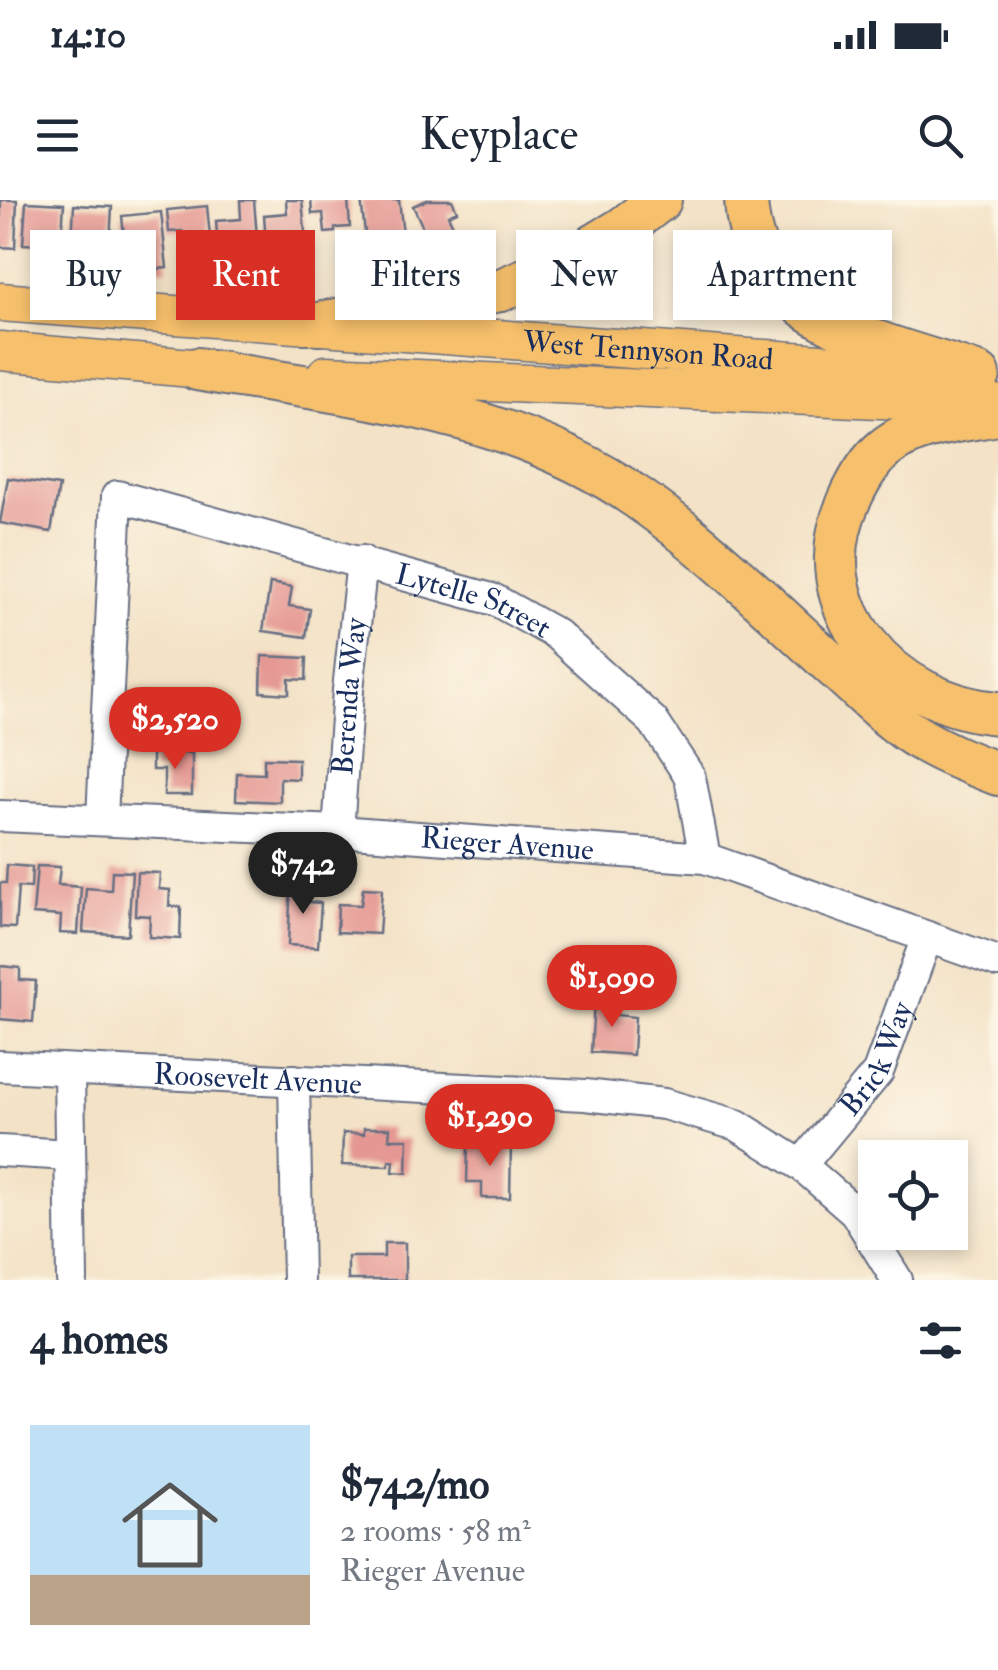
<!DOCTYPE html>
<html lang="en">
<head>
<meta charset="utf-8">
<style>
	:root { --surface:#fff; --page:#f2f2f3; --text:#1f2937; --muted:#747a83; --line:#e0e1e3; --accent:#d93025 }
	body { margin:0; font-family:"IM FELL Double Pica",serif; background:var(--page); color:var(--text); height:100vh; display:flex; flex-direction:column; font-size:38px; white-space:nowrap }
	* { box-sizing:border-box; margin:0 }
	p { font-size:32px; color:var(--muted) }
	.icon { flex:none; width:55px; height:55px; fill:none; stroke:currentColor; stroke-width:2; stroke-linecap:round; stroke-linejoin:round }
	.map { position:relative; height:1080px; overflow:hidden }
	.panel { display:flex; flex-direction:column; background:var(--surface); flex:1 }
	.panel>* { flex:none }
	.top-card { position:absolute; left:30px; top:30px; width:940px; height:90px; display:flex; gap:20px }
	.tools { position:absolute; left:858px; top:940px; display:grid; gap:20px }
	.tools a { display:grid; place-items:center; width:110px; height:110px; border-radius:0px; background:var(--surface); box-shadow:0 5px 15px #0003; font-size:50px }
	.price { position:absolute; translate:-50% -85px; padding:0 22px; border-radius:35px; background:var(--accent); color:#fff; font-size:32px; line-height:65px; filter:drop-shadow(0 2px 5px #0008) }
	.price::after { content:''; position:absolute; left:50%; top:60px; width:30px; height:22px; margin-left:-15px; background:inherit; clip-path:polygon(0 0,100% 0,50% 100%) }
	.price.current { background:#222; color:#fff }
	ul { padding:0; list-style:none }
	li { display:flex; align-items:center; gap:30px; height:250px; padding:0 30px }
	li+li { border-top:2px solid var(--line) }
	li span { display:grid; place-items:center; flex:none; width:280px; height:200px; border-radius:0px; color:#555 }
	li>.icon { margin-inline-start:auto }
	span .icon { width:120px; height:120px; fill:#fffc; stroke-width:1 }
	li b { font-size:42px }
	h2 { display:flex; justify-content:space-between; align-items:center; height:120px; padding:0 30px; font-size:42px }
	.pill { padding:0 35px; border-radius:0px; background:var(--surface); box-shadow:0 5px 15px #0003; font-size:35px; line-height:90px }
	.pill.current { background:var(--accent); color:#fff }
	.status { display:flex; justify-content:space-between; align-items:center; height:70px; padding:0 50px; background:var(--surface); direction:ltr }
	.status svg { height:28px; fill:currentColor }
	header { display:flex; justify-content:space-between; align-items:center; height:130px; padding:0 30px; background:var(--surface); font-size:45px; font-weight:600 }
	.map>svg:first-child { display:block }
</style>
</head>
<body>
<div class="status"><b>14:10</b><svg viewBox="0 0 49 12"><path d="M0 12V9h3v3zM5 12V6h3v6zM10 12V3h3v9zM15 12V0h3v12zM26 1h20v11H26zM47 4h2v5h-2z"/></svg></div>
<header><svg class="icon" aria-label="menu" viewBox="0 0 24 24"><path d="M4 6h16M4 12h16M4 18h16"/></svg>Keyplace<svg class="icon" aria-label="search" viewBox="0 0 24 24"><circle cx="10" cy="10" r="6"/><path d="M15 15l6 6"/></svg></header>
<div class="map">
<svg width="998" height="1080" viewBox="0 0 998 1080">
	<rect width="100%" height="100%" fill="#fcf5e5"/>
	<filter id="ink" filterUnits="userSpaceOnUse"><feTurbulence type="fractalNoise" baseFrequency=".01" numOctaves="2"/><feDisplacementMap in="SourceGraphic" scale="20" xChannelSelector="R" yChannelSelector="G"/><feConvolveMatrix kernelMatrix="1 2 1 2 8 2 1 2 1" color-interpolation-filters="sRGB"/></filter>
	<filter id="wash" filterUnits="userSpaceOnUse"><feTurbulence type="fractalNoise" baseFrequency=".0048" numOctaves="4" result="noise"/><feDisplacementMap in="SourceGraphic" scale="40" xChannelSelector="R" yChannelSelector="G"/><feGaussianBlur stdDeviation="2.25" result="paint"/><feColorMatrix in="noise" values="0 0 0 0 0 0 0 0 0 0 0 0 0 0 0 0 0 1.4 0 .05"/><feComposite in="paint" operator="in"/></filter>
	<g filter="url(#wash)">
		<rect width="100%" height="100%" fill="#f3e2c6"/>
		<g id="blocks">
			<path fill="#e59893" d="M1,0H17L15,48L0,47Z
				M240,0H254L257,38L248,39L249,61L219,63L216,21L241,19Z
				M286,0H302L306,41L266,44L264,15L287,13Z
				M311,0H348L350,27L335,28V32L325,33L323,13L312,14Z
				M361,0H399L403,34L392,35L394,54L368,57Z
				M427,0H452L457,11L448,15L457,34L431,45L413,6Z
				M26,2L64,4L61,46L23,44Z
				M74,5L112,7L109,59H96L97,45L72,43Z
				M207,6L211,47L184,50L182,31L169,32L167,10Z
				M161,12L167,68L123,72L122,55H126L122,16Z
				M8,278L59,286L51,332L0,323Z
				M270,383L292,387L289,406L310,409L306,437L263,431Z
				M262,456L307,458L306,480L289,479V494L261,492Z
				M152,553H192V595H164V570H152Z
				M264,558L298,559V579L280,578V602L236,600L237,573L264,574Z
				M7,665L32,667L31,688L18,687L15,728L0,727V683H6Z
				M37,666L60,667L58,685L81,687L78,734L60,733L61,716L33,714Z
				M112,671L132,672L128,735L83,732L86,688L111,690Z
				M137,672L160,673L159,689L170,690L169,706L181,707L180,739L149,737L150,716L135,715Z
				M291,682L309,683L308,702L321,703L318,747L288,745Z
				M363,688L382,689L379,734L337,732L338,704L361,705Z
				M0,766L20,768V780L36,781L33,822L0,819Z
				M594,801L617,802L616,815L635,817L633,855L591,852Z
				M364,928H390L389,939H408L407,973L393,972L394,961H389V966L342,965L343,933L364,934Z
				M468,943L511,944L510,998H482V982H467Z
				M384,1043H405V1080H348V1057H384Z"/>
		</g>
	</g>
	<g filter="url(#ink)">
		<use href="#blocks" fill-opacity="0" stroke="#676e82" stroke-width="2.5"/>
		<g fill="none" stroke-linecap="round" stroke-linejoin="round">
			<g stroke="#676e82" stroke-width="34">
				<g id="minor">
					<path id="s1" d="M0,616L338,631L705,658L998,762"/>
					<path id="s2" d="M102,619L117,296L495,400L556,434L653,521L690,577L705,658"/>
					<path id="s3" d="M338,631L348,490L362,361"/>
					<path id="s4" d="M0,866L585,895L664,904L737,925L801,965L855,1012L897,1080"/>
					<path d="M69,870L72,1080"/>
					<path d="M294,880L298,1080"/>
					<path d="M0,951L70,955"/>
					<path id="s5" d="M801,965L878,872L927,737"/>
				</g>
			</g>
			<g stroke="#676e82" stroke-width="41">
				<g id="major">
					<path id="s6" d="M0,102L940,172"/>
					<path d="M0,151L226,171"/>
					<path d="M326,175L996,204"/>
				</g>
			</g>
			<g stroke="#676e82" stroke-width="46">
				<path id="highway" d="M746,0C752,124 884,142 979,175
					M319,124L396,107L501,90L572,59L622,29L660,0
					M197,169C348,195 508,207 638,298C711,348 774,413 840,472C865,495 892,523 922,540C946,554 972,564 998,574
					M998,214C960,221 913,224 883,250C868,263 857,283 849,301C801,407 893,505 998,513"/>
			</g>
			<use href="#minor" stroke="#fff" stroke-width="30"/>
			<use href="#major" stroke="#f7c06c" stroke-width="38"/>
			<use href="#highway" stroke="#f7c06c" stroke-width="42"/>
		</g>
	</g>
	<g text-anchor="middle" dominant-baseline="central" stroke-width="8" stroke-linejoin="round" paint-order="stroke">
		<g font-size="30" fill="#1b2f5e" stroke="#fcf5e5">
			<text stroke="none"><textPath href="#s6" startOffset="650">West Tennyson Road</textPath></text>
			<text stroke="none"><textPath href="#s2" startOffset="695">Lytelle Street</textPath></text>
			<text stroke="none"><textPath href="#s3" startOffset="135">Berenda Way</textPath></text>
			<text stroke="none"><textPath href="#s1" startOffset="508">Rieger Avenue</textPath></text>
			<text stroke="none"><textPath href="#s5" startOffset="132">Brick Way</textPath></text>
			<text stroke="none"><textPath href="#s4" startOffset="258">Roosevelt Avenue</textPath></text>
		</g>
	</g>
</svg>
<div class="tools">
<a><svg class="icon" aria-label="locate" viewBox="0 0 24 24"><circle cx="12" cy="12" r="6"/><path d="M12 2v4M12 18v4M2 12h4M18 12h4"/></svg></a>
</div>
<b class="price" style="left:175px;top:572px">$2,520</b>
<b class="price current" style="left:303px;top:717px">$742</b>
<b class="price" style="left:612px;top:830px">$1,090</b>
<b class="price" style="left:490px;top:969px">$1,290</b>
<div class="top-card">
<a class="pill">Buy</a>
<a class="pill current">Rent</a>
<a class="pill">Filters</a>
<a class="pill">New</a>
<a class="pill">Apartment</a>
</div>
</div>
<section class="panel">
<h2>4 homes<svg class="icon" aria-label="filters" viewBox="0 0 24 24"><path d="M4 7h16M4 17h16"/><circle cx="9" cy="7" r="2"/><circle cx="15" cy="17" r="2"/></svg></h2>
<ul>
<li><span style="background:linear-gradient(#bfe0f5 75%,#b9a48a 0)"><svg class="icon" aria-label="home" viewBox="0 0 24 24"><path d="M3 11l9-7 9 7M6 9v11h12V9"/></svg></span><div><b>$742/mo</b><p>2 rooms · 58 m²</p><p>Rieger Avenue</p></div></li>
</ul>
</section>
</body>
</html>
